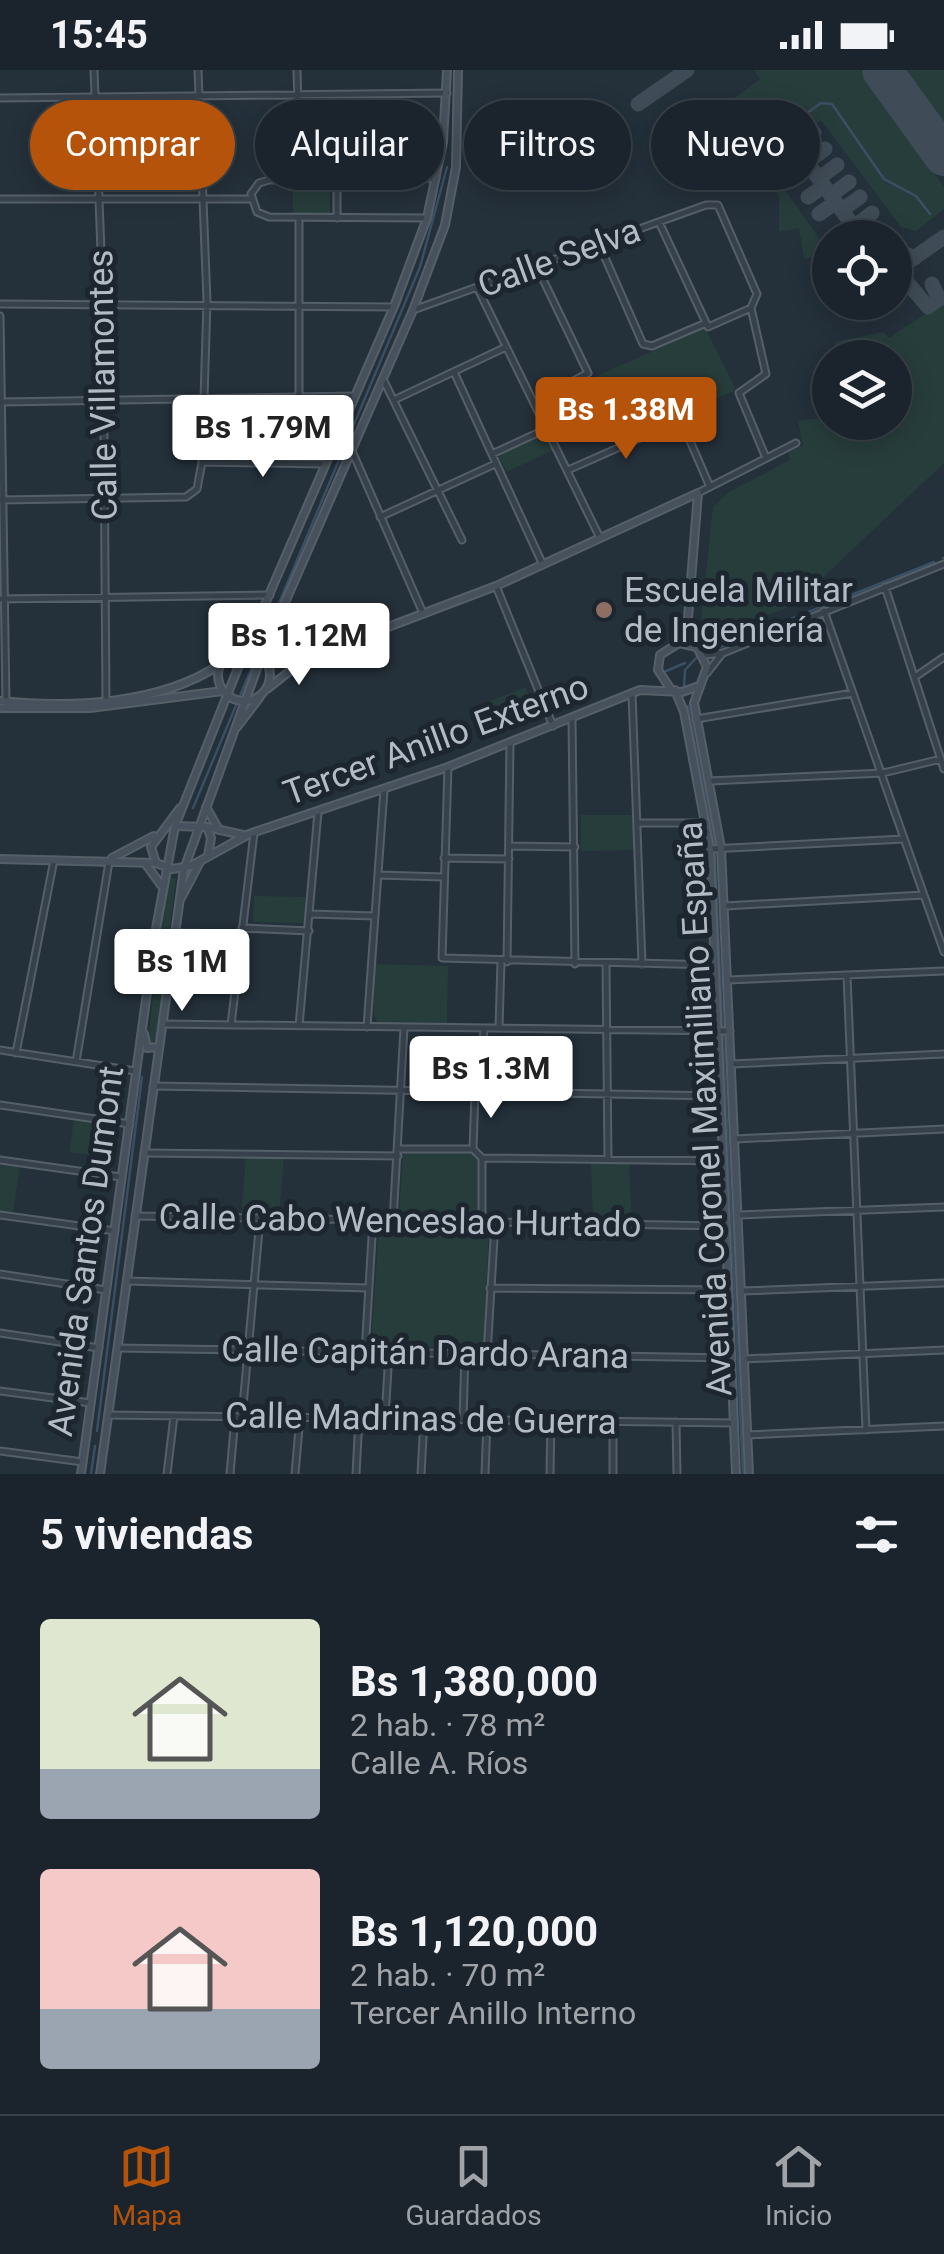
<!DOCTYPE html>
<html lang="es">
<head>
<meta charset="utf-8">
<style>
	:root { --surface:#1b242c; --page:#242c34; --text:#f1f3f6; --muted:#a0a4a9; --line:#394148; --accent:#b45309 }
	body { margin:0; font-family:Roboto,sans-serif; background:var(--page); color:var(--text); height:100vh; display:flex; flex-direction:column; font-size:38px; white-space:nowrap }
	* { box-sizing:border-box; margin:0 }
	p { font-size:32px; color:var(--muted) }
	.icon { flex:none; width:55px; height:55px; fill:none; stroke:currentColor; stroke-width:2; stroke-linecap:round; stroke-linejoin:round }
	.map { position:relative; height:1404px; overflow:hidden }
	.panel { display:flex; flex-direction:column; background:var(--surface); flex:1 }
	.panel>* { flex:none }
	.hud { position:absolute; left:30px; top:30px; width:885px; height:90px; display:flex; gap:20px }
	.fabs { position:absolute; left:812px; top:150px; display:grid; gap:20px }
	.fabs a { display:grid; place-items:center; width:100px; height:100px; border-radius:50%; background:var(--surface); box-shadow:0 5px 25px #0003,0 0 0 2px var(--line); font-size:50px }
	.price { position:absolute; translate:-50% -85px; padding:0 22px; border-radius:10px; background:#fff; color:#222; font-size:32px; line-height:65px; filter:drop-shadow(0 2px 5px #0008) }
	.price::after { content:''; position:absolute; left:50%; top:60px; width:30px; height:22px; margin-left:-15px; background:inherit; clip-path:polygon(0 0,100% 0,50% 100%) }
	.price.current { background:var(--accent); color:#fff }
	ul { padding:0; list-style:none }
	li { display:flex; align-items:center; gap:30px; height:250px; padding:0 40px }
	li span { display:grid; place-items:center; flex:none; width:280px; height:200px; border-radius:10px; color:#555 }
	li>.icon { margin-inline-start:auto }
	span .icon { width:120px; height:120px; fill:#fffc; stroke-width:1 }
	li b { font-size:42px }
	h2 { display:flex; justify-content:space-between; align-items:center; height:120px; padding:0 40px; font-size:42px }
	.tag { padding:0 35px; border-radius:45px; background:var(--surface); box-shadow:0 5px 25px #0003,0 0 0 2px var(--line); font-size:35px; line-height:90px }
	.tag.current { background:var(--accent); color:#fff }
	.status { display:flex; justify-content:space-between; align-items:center; height:70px; padding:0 50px; background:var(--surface); direction:ltr }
	.status svg { height:28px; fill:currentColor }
	.dock { display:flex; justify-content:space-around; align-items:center; height:140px; border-top:2px solid var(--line); background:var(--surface); font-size:28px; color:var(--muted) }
	.dock a { display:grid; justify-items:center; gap:5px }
	.dock .current { color:var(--accent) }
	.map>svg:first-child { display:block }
</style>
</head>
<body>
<div class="status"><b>15:45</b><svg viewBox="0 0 49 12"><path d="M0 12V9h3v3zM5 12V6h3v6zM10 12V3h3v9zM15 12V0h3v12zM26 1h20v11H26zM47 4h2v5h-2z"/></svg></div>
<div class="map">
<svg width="944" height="1404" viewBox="0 0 944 1404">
	<rect width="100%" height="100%" fill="#24303a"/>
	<path fill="#273d3c" d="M754,0H860L944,117V139L916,161L901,157L821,50L764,91L824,175V183L804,189L799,158L779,162V127L771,107L748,102L705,50L760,9Z
		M900,0H944V59Z
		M293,110H330V145H293Z
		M944,231V393L815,515L817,525L713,568L701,550L713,437L729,422L790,390L788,383L803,375L798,351L830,347V352H895V288L837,287L835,272L883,262L889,268Z
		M705,258L736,320L626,372L597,315L588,310Z
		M545,363L553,380L507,402L498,385Z
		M526,617L535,641L487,660L477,636Z
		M581,745H638V780L581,781Z
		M167,807L176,808L156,969L152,974L148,970Z
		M254,826L306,827L305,853L253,852Z
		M374,894L448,896L447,953L380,957L374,945Z
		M74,1050L96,1053L91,1085L69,1082Z
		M408,1081L472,1082L480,1090L479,1147L403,1148L399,1143L403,1083Z
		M246,1086L284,1087L279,1146L241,1145Z
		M0,1092L20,1095L13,1143L0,1141Z
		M591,1093L629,1094L632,1153L593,1152Z
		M379,1155L489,1158L484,1278L371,1277Z"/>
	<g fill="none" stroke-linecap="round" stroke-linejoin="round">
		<path stroke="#3a4f63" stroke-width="2.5" d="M781,62L821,33L832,34L884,109L916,126L930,144
			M742,103L755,81L770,70
			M943,488H944
			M710,581L934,492
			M664,602L685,593
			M684,617L685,600L698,586
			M688,636L714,772L743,1404
			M193,738L420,197L447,97
			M97,1361L142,1007
			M91,1404L95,1376"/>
		<path stroke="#3f4b56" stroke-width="15" d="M638,34L687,0
			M814,63L795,76L859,164L867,168
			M807,92L825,79
			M783,95L801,83
			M819,108L837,95
			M831,125L849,112
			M808,127L824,116
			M842,140L860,127
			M819,144L836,132
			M854,157L872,143
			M895,179L915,188
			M906,194V211L928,237L939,229L932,214
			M898,199L944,167"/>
		<path stroke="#3f4b56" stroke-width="40" d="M882,0L944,86"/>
		<g stroke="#555f68" stroke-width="9">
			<path id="street" d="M94,0L103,233L106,630
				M297,0L300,108
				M0,28L447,23
				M337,108V148
				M0,129H251
				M299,148V325
				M427,148L269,147L257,142L251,124L259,113L269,110L436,108
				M659,152L708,257L751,238
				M599,174L643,274L652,276L706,253
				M477,217L600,468
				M0,234L394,237
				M413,240L706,135H718L757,224L751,238L766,304L739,323L766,388
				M0,246L6,632
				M454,302L543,495
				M383,309L462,470
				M396,329L506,277
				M3,332L355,326
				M534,333L588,303L537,197
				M352,381L423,543
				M492,384L546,359
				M202,392L324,394
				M568,400L681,350L710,417
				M698,423L796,373
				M0,430L186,427L197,419L202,392L207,232L198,0
				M380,447L495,394
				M496,516L553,656
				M885,517L944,699
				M0,529L270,525
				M824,541L944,882
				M704,585L723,583L944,494
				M707,603L721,585
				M915,607L944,587
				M632,623L642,894
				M572,649L575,894
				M696,649L853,623
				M448,697L442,888L715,895
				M710,711L883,703L941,689
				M639,753H706
				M509,776L575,777
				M710,779L904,769
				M444,788L509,789
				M379,805L443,807
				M725,836L924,825
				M310,844L375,846
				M242,858L309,861
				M175,863L242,864
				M507,892L510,673
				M606,894L608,1089
				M847,906L866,1360
				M728,910L944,901
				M163,954L730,961
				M231,955L254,763
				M299,956L318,742
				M367,957L384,720
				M499,958L501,891
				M0,980L135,1001
				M16,983L54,790
				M76,992L109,792
				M732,994L944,984
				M153,1016L720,1026
				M480,1022L484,958
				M0,1035L130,1054
				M735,1069L944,1059
				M398,1079H473L482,1088L723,1091
				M473,1079L475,1022
				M144,1083L398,1086
				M0,1090L121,1107
				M0,1145L115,1161
				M739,1145L944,1137
				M135,1146L725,1156
				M393,1151L404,958
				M482,1153V1088
				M0,1204L106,1220
				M127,1211L368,1218
				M490,1218L728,1220
				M742,1221L944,1213
				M0,1263L99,1278
				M118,1278L732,1288
				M365,1282L373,1151
				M487,1284L495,1153
				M744,1289L944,1280
				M0,1321L91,1333
				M108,1345L734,1353
				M242,1347L260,1149
				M385,1348L389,1282
				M463,1349L465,1284
				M613,1351V1404
				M676,1352L677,1404
				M747,1365L944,1356
				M0,1381L83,1392
				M167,1404L174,1346
				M230,1404L235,1347
				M295,1404L300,1347
				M356,1404L359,1348
				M421,1404L424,1349
				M485,1404L487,1350
				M550,1404L551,1350"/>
		</g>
		<g stroke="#555f68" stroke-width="10">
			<path id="secondary" d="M218 605a26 26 0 1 1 52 0a26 26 0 1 1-52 0Z
				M230,581L254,553
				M266,589L301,590L496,516L698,423L686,573
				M670,618L658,600L660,585L679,573L697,577L707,597L694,633L721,778L749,1404
				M267,619L304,590
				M675,620L684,642L710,779L736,1404
				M0,631C70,638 159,635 219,595
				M0,638H90L223,621
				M237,657L260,627
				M206,737L219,760
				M180,738L151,777L156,793L172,799L191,796L249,764L448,697L640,620L682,622L699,616
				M175,756L207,757L211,768L208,786
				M207,757L243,765
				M112,788L154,766
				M0,789L156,793
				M145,793L161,815
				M180,830L200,792
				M144,964L147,978L158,977
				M81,1404L155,864L175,756L246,578L395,234L427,148L443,72L447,0
				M100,1404L184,799L262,585L413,240L445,155L456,97L458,0"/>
		</g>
		<use href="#street" stroke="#37414b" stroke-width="5"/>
		<use href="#secondary" stroke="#46515d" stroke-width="6"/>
	</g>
	<circle fill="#8d6e63" stroke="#1d262f" stroke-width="4" cx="604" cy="540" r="10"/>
	<g text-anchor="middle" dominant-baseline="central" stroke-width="10" stroke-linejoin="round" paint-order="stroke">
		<g font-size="35" fill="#b3bcc6" stroke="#1d262f">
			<text transform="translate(559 188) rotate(-20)">Calle Selva</text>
			<text transform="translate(103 315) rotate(-91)">Calle Villamontes</text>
			<text transform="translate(436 670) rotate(-20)">Tercer Anillo Externo</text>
			<text transform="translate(705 1039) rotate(-93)">Avenida Coronel Maximiliano España</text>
			<text transform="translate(400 1151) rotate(1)">Calle Cabo Wenceslao Hurtado</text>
			<text transform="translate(86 1181) rotate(-82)">Avenida Santos Dumont</text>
			<text transform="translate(425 1283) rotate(1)">Calle Capitán Dardo Arana</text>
			<text transform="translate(421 1349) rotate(1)">Calle Madrinas de Guerra</text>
		</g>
		<g font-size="35" fill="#b3bcc6" stroke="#1d262f" text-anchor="start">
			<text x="624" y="520">Escuela Militar<tspan x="624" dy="40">de Ingeniería</tspan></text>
		</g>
	</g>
</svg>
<div class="fabs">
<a><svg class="icon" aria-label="locate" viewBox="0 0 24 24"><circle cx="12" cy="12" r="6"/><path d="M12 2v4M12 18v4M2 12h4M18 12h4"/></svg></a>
<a><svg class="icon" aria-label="layers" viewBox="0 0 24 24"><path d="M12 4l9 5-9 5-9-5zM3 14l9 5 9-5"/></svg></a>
</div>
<b class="price current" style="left:626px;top:392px">Bs 1.38M</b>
<b class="price" style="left:263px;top:410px">Bs 1.79M</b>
<b class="price" style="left:299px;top:618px">Bs 1.12M</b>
<b class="price" style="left:182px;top:944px">Bs 1M</b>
<b class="price" style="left:491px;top:1051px">Bs 1.3M</b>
<div class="hud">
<a class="tag current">Comprar</a>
<a class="tag">Alquilar</a>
<a class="tag">Filtros</a>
<a class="tag">Nuevo</a>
</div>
</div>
<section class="panel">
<h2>5 viviendas<svg class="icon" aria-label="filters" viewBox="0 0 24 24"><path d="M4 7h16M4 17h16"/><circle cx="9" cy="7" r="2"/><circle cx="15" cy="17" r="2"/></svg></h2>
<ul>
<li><span style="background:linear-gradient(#dfe7d0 75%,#9aa5b1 0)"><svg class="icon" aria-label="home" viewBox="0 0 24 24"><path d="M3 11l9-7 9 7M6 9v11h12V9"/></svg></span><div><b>Bs 1,380,000</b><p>2 hab. · 78 m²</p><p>Calle A. Ríos</p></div></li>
<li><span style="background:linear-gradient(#f6c9c9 70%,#9aa5b1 0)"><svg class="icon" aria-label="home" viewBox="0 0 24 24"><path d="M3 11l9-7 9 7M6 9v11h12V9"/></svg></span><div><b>Bs 1,120,000</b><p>2 hab. · 70 m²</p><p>Tercer Anillo Interno</p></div></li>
</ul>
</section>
<nav class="dock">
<a class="current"><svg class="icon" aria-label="map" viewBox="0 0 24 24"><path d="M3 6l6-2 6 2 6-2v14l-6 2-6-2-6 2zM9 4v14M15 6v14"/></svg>Mapa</a>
<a><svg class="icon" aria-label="saved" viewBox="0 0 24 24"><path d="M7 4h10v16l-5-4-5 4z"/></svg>Guardados</a>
<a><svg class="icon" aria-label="home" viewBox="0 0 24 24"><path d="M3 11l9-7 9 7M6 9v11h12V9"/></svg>Inicio</a>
</nav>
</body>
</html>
